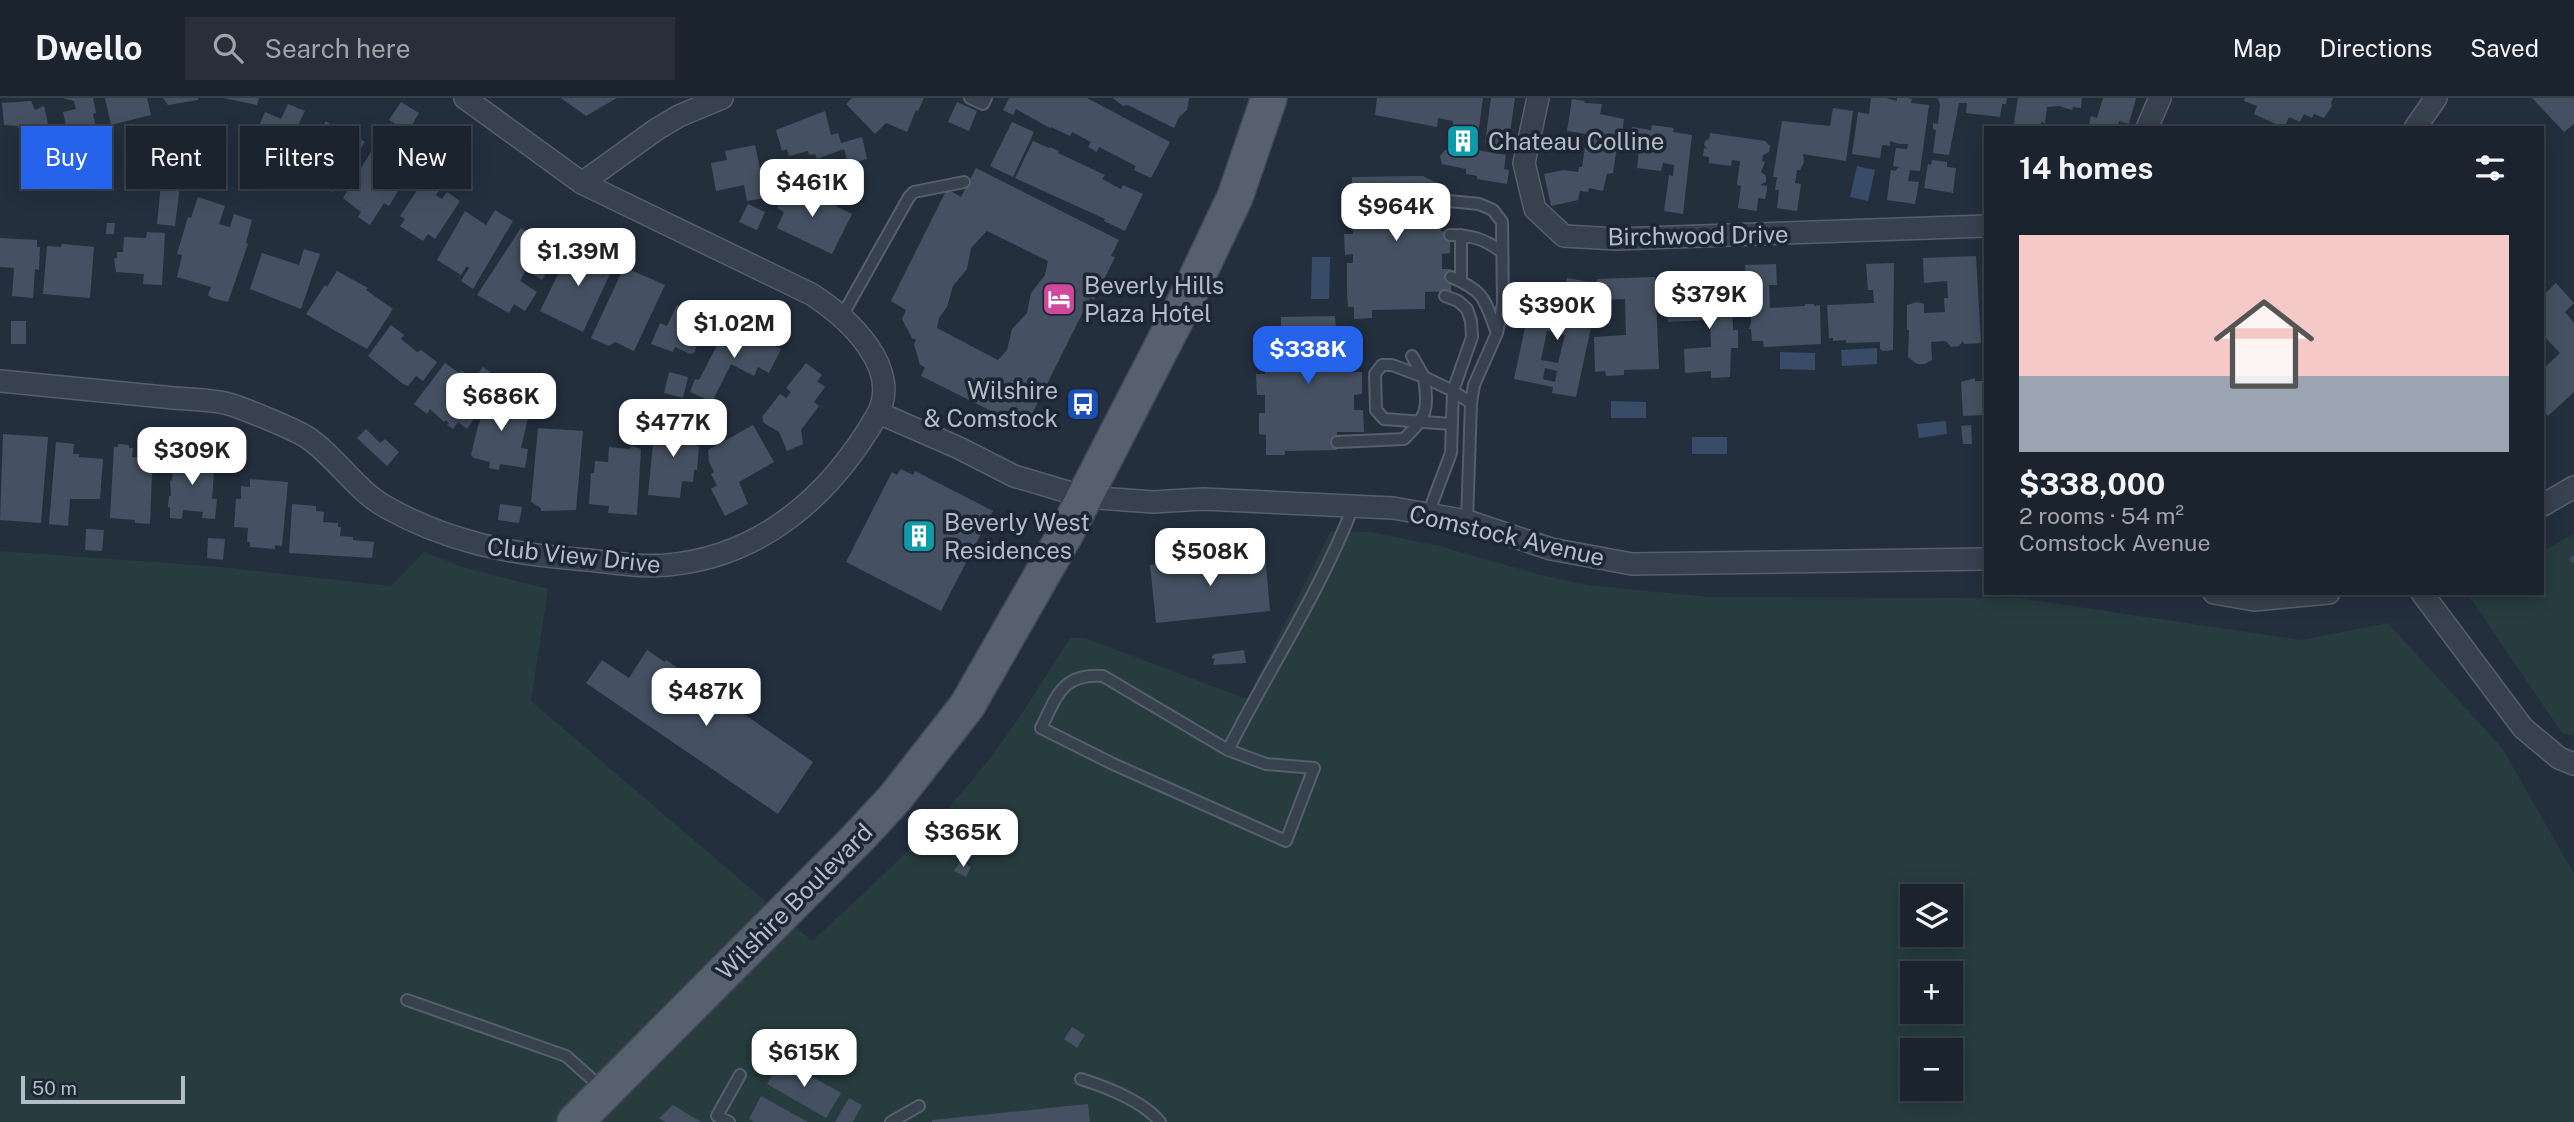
<!DOCTYPE html>
<html lang="en">
<head>
<meta charset="utf-8">
<style>
	:root { --surface:#1b232e; --page:#282f3a; --text:#f1f3f6; --muted:#a0a4aa; --line:#39404a; --accent:#2563eb }
	body { margin:0; font-family:"Public Sans",sans-serif; background:var(--page); color:var(--text); height:100vh; display:flex; flex-direction:column; font-size:26px; white-space:nowrap }
	* { box-sizing:border-box; margin:0 }
	p { font-size:23px; color:var(--muted) }
	.icon { flex:none; width:38px; height:38px; fill:none; stroke:currentColor; stroke-width:2; stroke-linecap:round; stroke-linejoin:round }
	.map { position:relative; flex:1; overflow:hidden }
	.panel { position:absolute; left:1984px; top:28px; width:560px; height:469px; display:flex; flex-direction:column; background:var(--surface); border-radius:0px; box-shadow:0 4px 18px #0003,0 0 0 2px var(--line) }
	.panel>* { flex:none }
	.hud { position:absolute; left:21px; top:28px; width:665px; height:63px; display:flex; gap:14px }
	.tools { position:absolute; left:1900px; top:786px; display:grid; gap:14px }
	.tools a { display:grid; place-items:center; width:63px; height:63px; border-radius:0px; background:var(--surface); box-shadow:0 4px 18px #0003,0 0 0 2px var(--line); font-size:35px }
	.scale { position:absolute; left:21px; bottom:18px; width:164px; box-sizing:border-box; padding-left:7px; border:4px solid #b4bcc9; border-top:0; font-size:19px; line-height:24px; white-space:nowrap; color:#b4bcc9; -webkit-text-stroke:5px #1d2633; paint-order:stroke }
	.price { position:absolute; translate:-50% -60px; padding:0 16px; border-radius:14px; background:#fff; color:#222; font-size:23px; line-height:46px; filter:drop-shadow(0 2px 4px #0008) }
	.price::after { content:''; position:absolute; left:50%; top:42px; width:21px; height:16px; margin-left:-10px; background:inherit; clip-path:polygon(0 0,100% 0,50% 100%) }
	.price.selected { background:var(--accent); color:#fff }
	ul { padding:0; list-style:none }
	li { display:grid; align-content:center; gap:14px; height:371px; padding:0 35px }
	li+li { border-top:2px solid var(--line) }
	li span { display:grid; place-items:center; height:217px; border-radius:0px; color:#555 }
	li>.icon { margin-inline-start:auto }
	span .icon { width:126px; height:126px; fill:#fffc; stroke-width:1 }
	li b { font-size:30px }
	h2 { display:flex; justify-content:space-between; align-items:center; height:84px; padding:0 35px; font-size:30px }
	.chip { padding:0 24px; border-radius:0px; background:var(--surface); box-shadow:0 4px 18px #0003,0 0 0 2px var(--line); font-size:24px; line-height:63px }
	.chip.selected { background:var(--accent); color:#fff }
	header { display:flex; align-items:center; gap:42px; box-sizing:border-box; height:98px; padding:0 35px; background:var(--surface); border-bottom:2px solid var(--line) }
	header strong { font-size:33px }
	nav { display:flex; gap:38px; margin-inline-start:auto; font-size:24px }
	.search { width:490px; height:63px; background:var(--page); display:flex; align-items:center; gap:18px; box-sizing:border-box; padding:0 24px; border-radius:0px; color:var(--muted); font-size:26px }
	.map>svg:first-child { display:block }
</style>
</head>
<body>
<header>
<strong>Dwello</strong>
<div class="search"><svg class="icon" aria-label="search" viewBox="0 0 24 24"><circle cx="10" cy="10" r="6"/><path d="M15 15l6 6"/></svg>Search here</div>
<nav><a>Map</a><a>Directions</a><a>Saved</a></nav>
</header>
<div class="map">
<svg width="2574" height="1024" viewBox="0 0 2574 1024">
	<rect width="100%" height="100%" fill="#242f3e"/>
	<path fill="#263c3f" fill-rule="evenodd" d="M1331,433L1371,434L1439,448L1541,477L1587,487L1710,499L2019,500L2301,542L2388,525L2502,650L2574,776V1024H0V453L210,468L391,488L424,454L463,469L548,491L531,603L812,843C883,778 954,713 1009,634C1031,603 1050,571 1070,540H1085L1247,601ZM1913,798H1951V836H1913ZM1913,875H1951V914H1913ZM1913,952H1951V990H1913Z
		M2574,436V637L2562,635L2467,495H2543V453Z"/>
	<path fill="#394c67" d="M1857,68L1875,72L1868,103L1850,99Z
		M1312,159H1330L1329,201H1311Z
		M1877,250V266L1842,268L1841,252Z
		M1780,254L1815,255V272L1780,271Z
		M1611,303L1646,304V320H1611Z
		M1946,323L1947,336L1919,340L1917,326Z
		M1692,339H1727V356H1692Z"/>
	<g fill="none" stroke-linecap="round" stroke-linejoin="round">
		<path stroke="#394c67" stroke-width="7" d="M2573,461H2574"/>
	</g>
	<path fill="#455162" fill-rule="evenodd" d="M63,0H93L96,15L93,16L101,56L74,62L72,51L69,52L65,37L68,36L63,14L76,11L74,3Z
		M105,0H147L151,17L111,27Z
		M163,0H198V2L168,7Z
		M224,0H259L257,7Z
		M561,0H617L586,18Z
		M852,0H924L918,13L916,12L907,34L886,25L875,36L846,6Z
		M1009,0H1087L1170,44L1151,80L1134,72L1136,68L1099,49L1097,54L1088,49L1091,44L1072,34L1070,38L1051,29L1050,30L1016,11L1013,17L1003,12Z
		M1113,0H1189L1187,12L1179,19L1174,30L1128,7L1123,8Z
		M1377,0H1483L1476,52L1506,57L1504,71L1509,72L1507,86L1477,81V78L1466,76V71L1442,66L1440,58L1445,52L1449,51L1448,45L1451,41L1453,23L1438,20L1437,29L1375,17Z
		M1491,0H1515L1508,48L1485,45Z
		M1871,0H1886L1897,3V0H1907L1912,1L1911,5L1929,7L1920,73L1910,72L1908,83L1919,84L1915,106L1887,102L1891,72L1895,73L1899,69L1893,68L1896,50L1907,51L1908,46H1899L1890,43V48L1882,47L1880,60L1852,56L1858,14L1869,16Z
		M1938,0H2007L2006,6H2002L2000,19L1966,15L1967,5H1959L1949,57L1933,55L1936,32L1933,31V25L1938,26L1940,7Z
		M2018,0H2082L2081,10L2073,9L2072,12L2059,8L2047,9L2045,25L2041,24L2040,30H2013Z
		M2103,0H2136L2129,26L2119,23L2117,30H2088L2091,18L2097,20Z
		M2245,0H2333L2331,5L2332,8L2324,20L2314,16L2312,20L2304,16L2300,24L2289,19L2284,30L2254,16L2257,8L2244,3Z
		M2532,0H2574V26L2564,34Z
		M1572,1L1585,3L1584,5L1602,6L1600,16L1624,21L1621,42L1618,41L1613,75L1607,76L1603,93L1589,90L1588,94L1580,93L1578,102L1551,108L1544,76L1564,72L1578,74L1579,69H1582L1587,36L1567,33Z
		M31,3L35,12L44,8L56,62L36,71L18,28L4,27L2,5Z
		M401,4L419,15L408,34L389,22Z
		M957,4L977,13L969,33L948,24Z
		M288,6L305,13L281,62L266,55L270,45L273,46L274,44L256,34L265,14L281,21Z
		M1833,10L1853,13L1846,63L1803,56L1804,64L1800,72H1797L1795,85L1801,86L1797,113L1777,110L1779,92H1775L1777,79H1773L1782,23L1830,28Z
		M825,13L831,37L838,35L841,45L862,39L867,61L848,66L844,51L817,61L815,56L809,57L808,53L789,58L787,51L782,53L776,32Z
		M326,23L347,37L349,33L365,44L332,94L315,83L317,79L308,73L309,71L306,66L315,50L310,47Z
		M1012,24L1034,34L1013,79L990,68Z
		M1652,27L1674,30L1673,34L1692,37L1683,116L1664,113L1669,77L1673,78L1674,67L1663,65L1661,73L1637,70L1639,51L1629,49L1632,29L1651,32Z
		M152,28L155,44L146,47L142,30Z
		M1710,35L1765,43L1770,48L1769,54L1763,57L1762,63L1765,64L1761,74L1766,78V84L1760,87L1767,88V92L1765,101L1758,100L1757,113L1738,110L1741,88L1737,87L1740,63L1732,62L1731,68L1709,65V59L1703,58L1704,50L1708,51L1704,47L1705,43L1709,41Z
		M1033,43L1049,50L1050,49L1059,53L1058,55L1105,77L1102,81L1121,91L1123,87L1143,96L1125,133L1104,123L1105,121L1015,80Z
		M375,47L400,63L388,80L401,88L389,108L384,105L370,127L358,119L361,114L343,100Z
		M755,47L766,100L747,103L744,87L716,93L711,65L727,62L725,53Z
		M1932,62L1947,64V69L1956,70L1953,95L1924,90L1928,66L1931,67Z
		M976,70L1119,142L1111,158L1115,159L1094,202L1090,200L1025,330L921,278L925,269L920,267L914,246L916,242L912,240L902,221L906,212L891,203L947,91L961,99ZM987,133L1048,163L1045,177L1031,195L1027,215L1012,231L1007,252L998,262L937,230L939,220L947,209L953,188L967,171L971,150Z
		M1423,78L1449,91V119H1441V133H1450V155L1442,156V171H1451V193L1425,194V211L1372,212V220L1354,221V209H1348L1347,195V165H1353V156L1345,157L1344,136H1353L1352,119L1343,120V96H1352V79Z
		M426,79L442,89L436,97L442,101L447,94L460,103L435,141L428,136L423,143L400,128L405,121L400,118Z
		M789,85L852,116L832,156L777,130L784,114L777,110Z
		M161,86L180,88L175,128L157,126Z
		M198,99L225,108L219,126L230,129L234,116L252,122L246,145L248,146L228,204L212,200L208,197L211,189L177,179L182,157L177,156L188,119L191,120Z
		M748,106L765,114L757,132L739,124Z
		M495,112L513,123L473,191L461,183L469,170L467,168L461,177L437,162L465,113L486,127Z
		M107,125H115L114,136H106Z
		M521,130L560,155L542,182L526,172L520,183L537,194L525,213L514,206L509,215L477,197Z
		M147,134L165,135L162,187L143,186L144,176L116,174L114,160H117V154H123L124,139L146,140Z
		M0,140L37,142V149H40L39,172L35,171L33,200L12,198L14,170L0,169Z
		M62,146L94,149L90,200L43,196L47,148L61,149Z
		M573,146L615,165L583,234L540,213Z
		M304,151L320,156L301,211L250,191L262,155L299,167Z
		M1976,158L1981,245L1964,246L1963,243L1959,248L1951,249L1946,243L1931,244L1932,262L1925,266H1917L1908,259L1909,232H1907V207L1917,204L1924,206V215L1945,214L1944,200H1948L1947,183L1924,185L1923,160Z
		M1894,165L1893,252L1883,253L1880,251V244L1846,245V242L1833,243V240H1829L1827,207L1874,205L1873,192H1868L1866,166Z
		M1776,166L1777,187H1769L1770,210L1805,208V206H1814V208L1820,207L1821,246L1764,249L1763,243H1752L1751,231H1749L1751,225L1749,192H1746L1745,167Z
		M624,169L665,187L634,253L615,244L609,248L591,240Z
		M337,173L368,190L366,192L393,211L367,251L306,216L325,187L327,189Z
		M1655,179L1659,271L1624,272V277L1606,278L1605,273L1595,274L1594,239L1626,237L1625,201L1598,202L1597,181Z
		M1567,180L1590,184L1583,218L1593,220L1576,299L1552,295L1553,289L1514,281L1530,206L1560,212ZM1547,233L1565,237L1558,265L1541,262ZM1545,270L1557,273L1555,284L1543,281Z
		M2556,185L2574,205L2565,214L2574,225V294L2548,318L2543,313V271L2560,255L2543,237V197Z
		M1717,188H1734L1735,193H1732L1733,232H1738V250H1731L1730,279L1711,280V273L1685,275L1684,251L1711,249L1710,222L1668,224L1667,202L1717,200Z
		M677,207L692,214L689,222L695,225L693,228L704,233L694,255L690,256L675,249L673,254L651,246L660,225L667,228Z
		M1335,218L1337,240L1362,242V259H1353V274H1362V296L1354,297V312H1363L1364,334H1337V352L1285,353V357H1266V337L1259,336V315H1265V297H1257L1256,276H1265L1264,260H1255V238H1281V219Z
		M11,223H26V246H11Z
		M391,227L404,237L401,241L417,254L421,252L437,264L423,283L416,278L408,288L403,286L368,258Z
		M723,227L746,239L748,235H753L759,241L781,251L769,275L758,269L754,278L731,266L712,304L690,294L695,281L699,282L717,247L714,245Z
		M445,265L459,275L461,272L473,281L483,269L493,276L468,311L477,317L467,331L458,324L453,331L447,327L449,325L446,322L444,324L430,311L427,316L414,306Z
		M806,265L822,277L817,283L825,289L814,304L819,308L801,332L803,346L787,353L779,334L764,325L762,319L780,296L786,300L791,294L786,290Z
		M669,274L688,279L683,300L664,295Z
		M1975,280V283H1982L1983,317L1963,318L1961,284Z
		M493,289L512,298L508,311L529,316L521,350L528,351L525,370L500,366L499,372L489,370L490,364L474,360L471,357L478,328Z
		M678,320L697,322L696,340L697,348H699L697,372H694L693,384L682,383L680,400L648,397L655,325L664,326L663,330H668L667,338L676,339Z
		M753,327L774,364L739,384L748,406L725,418L711,391L717,387L711,376L714,374L709,364L708,352Z
		M1971,327L1972,346H1963L1961,328Z
		M538,330L583,333L576,412L541,413V410L531,404Z
		M366,331L380,345L385,341L399,354L387,368L357,340Z
		M3,336L48,339L41,425L0,422Z
		M56,344L74,346L73,356H79V359L103,361L100,401H70L68,428L49,426Z
		M118,346L129,347V350H133L132,359L140,360V353L158,354L157,376L152,375L150,426L135,425V422L110,420L114,349H118Z
		M632,348L641,351L637,417L608,415L609,408L589,406L591,375H594L595,363L608,364L609,349L629,351Z
		M174,356L215,362L212,401H217L215,421L202,420L203,414L183,412L182,421L170,420V409H168L169,398H171L170,382L172,383Z
		M901,371L913,377L915,373L993,413L941,513L846,464L892,374L897,377Z
		M250,381L288,384L282,448L275,447V451L250,449V444H247L248,430L234,429L236,401H241V388L250,389Z
		M292,406L316,408V413L324,414L323,424L338,425V429H341L340,438L353,439V442L374,444L372,460L289,455Z
		M500,406L522,409L519,425L498,422Z
		M86,431L104,432L102,453L85,452Z
		M208,440L225,441L223,462L207,460Z
		M1265,455L1270,513L1156,525L1150,467Z
		M647,552L665,564L666,562L813,664L778,716L586,585L602,562L629,580Z
		M1244,552L1246,565L1213,567L1215,560L1212,561V558L1214,556Z
		M960,763L971,769L966,779L954,773Z
		M1072,929L1085,937L1077,950L1064,941Z
		M781,961L841,995L826,1020L767,986Z
		M761,998L808,1024H755L749,1021Z
		M849,1000L862,1007L853,1024H835Z
		M1088,1006L1090,1024H932V1022Z
		M673,1007L701,1024H665L659,1020Z"/>
	<g fill="none" stroke-linecap="round" stroke-linejoin="round">
		<g stroke="#565f6c" stroke-width="14">
			<path id="lane" d="M970,0L983,6L986,0
				M1449,103L1479,106L1493,112L1502,124L1503,206L1497,235L1474,287L1471,305L1467,423
				M1450,137C1471,137 1485,141 1502,154
				M1461,137V183
				M1451,179C1486,194 1484,201 1497,235
				M842,218L909,99L914,94L964,84
				M1412,258L1424,279L1453,293L1471,305
				M1337,344L1404,341C1428,317 1428,312 1424,279L1392,267H1382L1375,276L1376,312L1384,321L1451,326
				M1428,416L1451,355L1453,293L1472,239L1471,223L1467,211L1458,203L1445,198
				M1228,652L1103,578C1062,575 1057,598 1041,630L1113,666L1286,743L1314,670L1266,666L1228,652C1269,571 1320,494 1353,409
				M407,902L566,958L603,991
				M1081,981C1106,989 1144,1004 1160,1024
				M729,1024L717,1018L740,977
				M891,1024L919,1008"/>
		</g>
		<g stroke="#565f6c" stroke-width="24">
			<path id="street" d="M1538,0L1524,65L1535,111L1564,138L1617,141L1986,128
				M2147,30L2160,0
				M2415,30L2436,0
				M582,85L657,31L679,18L722,0
				M0,283C55,288 109,294 164,299C185,302 211,300 232,307C250,313 289,329 305,338C335,357 355,392 386,409C446,443 509,456 576,461C606,463 638,470 667,467C761,459 830,398 876,319C905,271 847,219 811,196L582,85L465,0
				M879,315L959,350L1014,378L1085,399L1153,404L1203,401L1393,410L1467,423L1551,451L1632,466L1986,461
				M2543,407L2574,389
				M2214,495L2254,502L2329,495
				M2422,495L2523,630L2559,660L2574,666"/>
		</g>
		<g stroke="#414a57" stroke-width="38">
			<path id="primary" d="M575,1024L856,742L895,700L967,608L1067,433L1189,196L1235,99L1269,0"/>
		</g>
		<use href="#lane" stroke="#38414e" stroke-width="10"/>
		<use href="#street" stroke="#38414e" stroke-width="21"/>
		<use href="#primary" stroke="#56606e" stroke-width="35"/>
	</g>
	<defs>
		<g id="building-square" transform="scale(1.75)"><rect x="-9" y="-9" width="18" height="18" rx="4" fill="#0f9aa8" stroke="#1d2633"/><path d="M-4-6H4V6H1V3H-1V6H-4ZM-2.5-4.3h1.7v1.8h-1.7ZM.8-4.3h1.7v1.8H.8ZM-2.5-1h1.7V.8h-1.7ZM.8-1h1.7V.8H.8Z" fill="#fff"/></g>
		<g id="hotel-square" transform="scale(1.75)"><rect x="-9" y="-9" width="18" height="18" rx="4" fill="#d1479c" stroke="#1d2633"/><path d="M-6-4.5h1.5V1H6V5H4.5V3h-9V5H-6ZM-4 0a1.8 1.8 0 1 1 3.6 0ZM.5 0V-2.5h3Q6-2.5 6 0Z" fill="#fff"/></g>
		<g id="bus-square" transform="scale(1.75)"><rect x="-9" y="-9" width="18" height="18" rx="4" fill="#1a4fb4" stroke="#1d2633"/><path d="M-5-6H5V4H4V6H2V4H-2V6H-4V4H-5ZM-3.5-4V0h7V-4ZM-3.5 1.2v1.5H-2V1.2ZM2 1.2v1.5H3.5V1.2Z" fill="#fff"/></g>
	</defs>
	<g fill-rule="evenodd">
		<use href="#building-square" x="1463" y="43"/>
		<use href="#hotel-square" x="1059" y="201"/>
		<use href="#bus-square" x="1083" y="306"/>
		<use href="#building-square" x="919" y="438"/>
	</g>
	<g text-anchor="middle" dominant-baseline="central" stroke-width="7" stroke-linejoin="round" paint-order="stroke">
		<g font-size="24" fill="#b4bcc9" stroke="#1d2633" text-anchor="start">
			<text x="1488" y="43">Chateau Colline</text>
			<text x="1084" y="187">Beverly Hills<tspan x="1084" dy="28">Plaza Hotel</tspan></text>
			<text x="1058" y="292" text-anchor="end">Wilshire<tspan x="1058" dy="28">&amp; Comstock</tspan></text>
			<text x="944" y="424">Beverly West<tspan x="944" dy="28">Residences</tspan></text>
		</g>
		<g font-size="24" fill="#b4bcc9" stroke="#1d2633">
			<text transform="translate(1698 137) rotate(-1)">Birchwood Drive</text>
			<text transform="translate(1507 437) rotate(13)">Comstock Avenue</text>
			<text transform="translate(574 457) rotate(6)">Club View Drive</text>
			<text transform="translate(794 803) rotate(-45)">Wilshire Boulevard</text>
		</g>
	</g>
</svg>
<div class="tools">
<a><svg class="icon" aria-label="layers" viewBox="0 0 24 24"><path d="M12 4l9 5-9 5-9-5zM3 14l9 5 9-5"/></svg></a>
<a>+</a>
<a>−</a>
</div>
<div class="scale">50 m</div>
<b class="price" style="left:812px;top:121px">$461K</b>
<b class="price" style="left:1396px;top:145px">$964K</b>
<b class="price" style="left:578px;top:190px">$1.39M</b>
<b class="price" style="left:1709px;top:233px">$379K</b>
<b class="price" style="left:1557px;top:244px">$390K</b>
<b class="price" style="left:734px;top:262px">$1.02M</b>
<b class="price selected" style="left:1308px;top:288px">$338K</b>
<b class="price" style="left:501px;top:335px">$686K</b>
<b class="price" style="left:673px;top:361px">$477K</b>
<b class="price" style="left:192px;top:389px">$309K</b>
<b class="price" style="left:1210px;top:490px">$508K</b>
<b class="price" style="left:706px;top:630px">$487K</b>
<b class="price" style="left:963px;top:771px">$365K</b>
<b class="price" style="left:804px;top:991px">$615K</b>
<div class="hud">
<a class="chip selected">Buy</a>
<a class="chip">Rent</a>
<a class="chip">Filters</a>
<a class="chip">New</a>
</div>
<section class="panel">
<h2>14 homes<svg class="icon" aria-label="filters" viewBox="0 0 24 24"><path d="M4 7h16M4 17h16"/><circle cx="9" cy="7" r="2"/><circle cx="15" cy="17" r="2"/></svg></h2>
<ul>
<li><span style="background:linear-gradient(#f6c9c9 65%,#9aa5b1 0)"><svg class="icon" aria-label="home" viewBox="0 0 24 24"><path d="M3 11l9-7 9 7M6 9v11h12V9"/></svg></span><div><b>$338,000</b><p>2 rooms · 54 m²</p><p>Comstock Avenue</p></div></li>
</ul>
</section>
</div>
</body>
</html>
